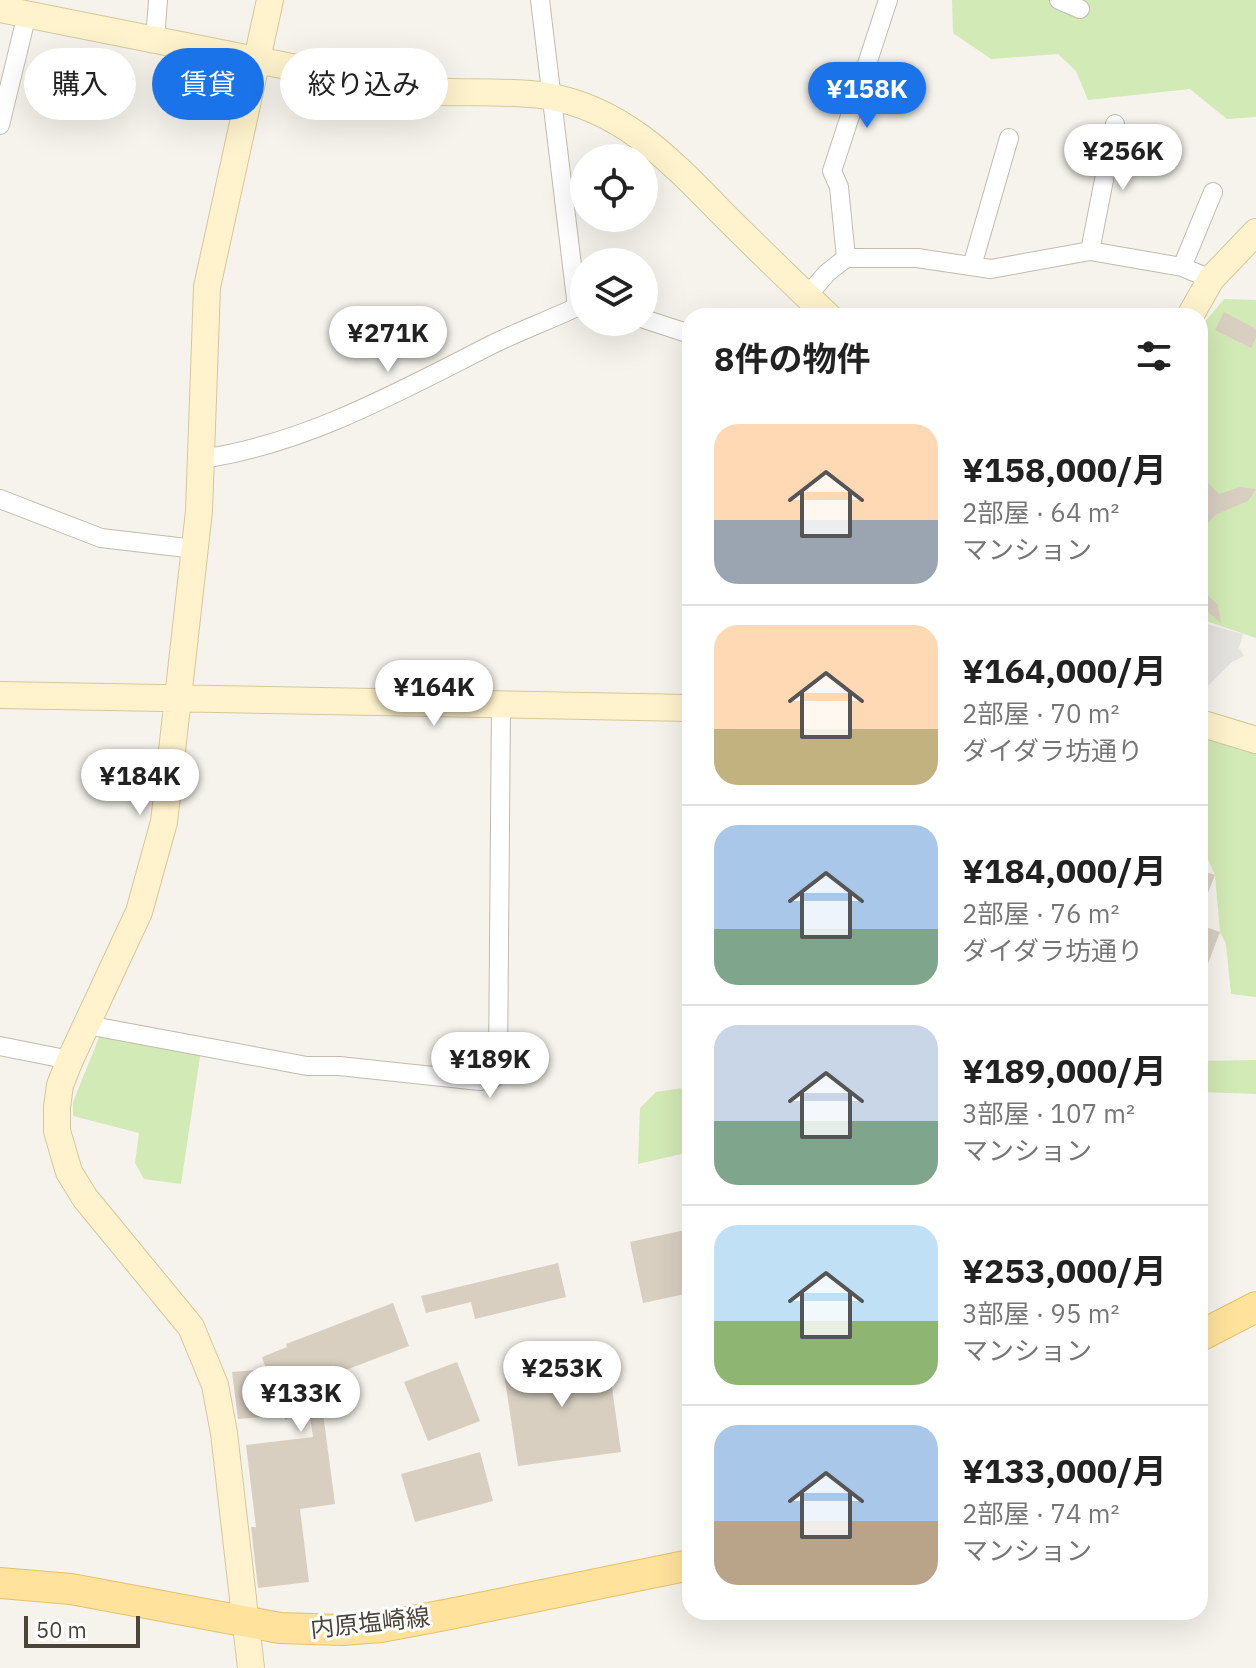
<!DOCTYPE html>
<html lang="ja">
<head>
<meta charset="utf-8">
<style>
	:root { --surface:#fff; --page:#f6f6f6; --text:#222; --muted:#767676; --line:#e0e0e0; --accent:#1a73e8 }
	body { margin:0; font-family:"IBM Plex Sans","Noto Sans JP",sans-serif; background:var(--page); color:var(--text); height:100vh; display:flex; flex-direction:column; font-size:30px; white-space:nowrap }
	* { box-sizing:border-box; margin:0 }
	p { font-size:26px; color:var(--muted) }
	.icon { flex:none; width:44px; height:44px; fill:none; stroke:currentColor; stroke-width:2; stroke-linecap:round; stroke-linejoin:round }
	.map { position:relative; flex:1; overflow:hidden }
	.side { position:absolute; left:682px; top:308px; width:526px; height:1312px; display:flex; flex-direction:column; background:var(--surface); border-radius:24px; box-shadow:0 8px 32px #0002 }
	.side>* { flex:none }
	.top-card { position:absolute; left:24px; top:48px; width:538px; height:72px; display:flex; gap:16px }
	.controls { position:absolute; left:570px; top:144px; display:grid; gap:16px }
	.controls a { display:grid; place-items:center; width:88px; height:88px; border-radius:50%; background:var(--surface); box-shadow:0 8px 32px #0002; font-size:40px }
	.scale { position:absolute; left:24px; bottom:20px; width:116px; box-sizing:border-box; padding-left:8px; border:4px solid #4b4439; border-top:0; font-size:22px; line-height:28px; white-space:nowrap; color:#4b4439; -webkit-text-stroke:6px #fff; paint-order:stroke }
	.price { position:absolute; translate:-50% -68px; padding:0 18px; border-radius:28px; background:#fff; color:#222; font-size:26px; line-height:52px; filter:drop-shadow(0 2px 4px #0008) }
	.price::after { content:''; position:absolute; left:50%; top:48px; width:24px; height:18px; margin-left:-12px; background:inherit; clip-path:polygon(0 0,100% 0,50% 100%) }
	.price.on { background:var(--accent); color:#fff }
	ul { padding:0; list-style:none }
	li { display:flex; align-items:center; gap:24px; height:200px; padding:0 32px }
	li+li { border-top:2px solid var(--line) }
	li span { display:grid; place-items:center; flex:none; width:224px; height:160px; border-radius:24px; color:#555 }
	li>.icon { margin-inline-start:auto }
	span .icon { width:96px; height:96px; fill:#fffc; stroke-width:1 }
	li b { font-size:34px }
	h2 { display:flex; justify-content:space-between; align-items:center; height:96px; padding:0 32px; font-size:34px }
	.tag { padding:0 28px; border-radius:36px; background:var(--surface); box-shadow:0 8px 32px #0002; font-size:28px; line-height:72px }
	.tag.on { background:var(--accent); color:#fff }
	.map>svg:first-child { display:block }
</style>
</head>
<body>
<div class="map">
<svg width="1256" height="1668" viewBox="0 0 1256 1668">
	<rect width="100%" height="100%" fill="#f6f3ec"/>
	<path fill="#d2eab5" d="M952,0H1256V117L1227,119L1190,89L1088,100L1076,71L1058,54L991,59L953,33Z
		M1224,299L1256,300V638L1200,619V333L1203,324Z
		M1200,735L1256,754V997L1231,994L1226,944L1220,932L1215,875L1200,842Z
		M100,1035L201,1050L181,1184L144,1179L135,1163L139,1133L73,1116V1102Z
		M1256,1060V1094L1200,1092V1061Z
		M690,1087V1152L638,1164L640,1108L656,1092Z"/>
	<path fill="#e5e3e0" d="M1200,622L1243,634L1239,648L1244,656L1232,662L1200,694Z"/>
	<path fill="#d8cfc1" d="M1224,312L1256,329V338L1251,348L1215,330Z
		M1200,474L1219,494L1240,487L1256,489L1248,501L1215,515L1200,532Z
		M1200,588L1218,605L1221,623L1200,606Z
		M1200,870L1215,875L1201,911H1200Z
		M1200,925L1220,932L1201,982H1200Z
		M690,1229V1293L643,1303L630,1242Z
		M558,1263L566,1297L475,1319L471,1302L426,1313L421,1296Z
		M393,1303L409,1346L322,1379L331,1402L322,1406L335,1504L300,1509L309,1582L258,1588L251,1527H256L246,1445L313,1437L309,1410L285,1420L284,1415L238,1419L232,1372L266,1369L262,1357L287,1347L286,1344Z
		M607,1352L621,1452L518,1466L503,1367Z
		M457,1362L480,1421L428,1441L404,1382Z
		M480,1452L493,1501L415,1522L401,1474Z"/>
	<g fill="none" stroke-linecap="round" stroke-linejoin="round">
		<g stroke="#c2bbae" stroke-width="20">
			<path id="street" d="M540,0L577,307
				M1059,0L1080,9
				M155,40L158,0
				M0,125L27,14
				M1090,251L1115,124
				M846,258L839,187L832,171L888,0
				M972,266L1009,138
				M1182,267L1213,192
				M807,296L827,273L846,258H917L991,269L1090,251L1182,267L1211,279
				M644,319L690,334
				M201,459C306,444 400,391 493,344C520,331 549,320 577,307L584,308
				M0,499L101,538L195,549
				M87,1025L307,1066H339L480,1081L494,1078L498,1065L501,704
				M0,1046L70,1060"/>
		</g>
		<g stroke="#d6c79b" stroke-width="28">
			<path id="secondary" d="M0,9L407,90C453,95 501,89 547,96C623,109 671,161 722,213C757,248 792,282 828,316
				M1190,316L1211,279L1256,232
				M0,695L690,708
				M1200,723L1256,740
				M251,1668L224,1433L215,1385L191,1327L85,1198L69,1172L57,1131V1107L60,1085L70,1060L139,912L164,822L199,511L207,287L270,0"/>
		</g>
		<g stroke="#e6c16a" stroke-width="32">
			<path id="primary" d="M1200,1336L1256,1307
				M0,1583L71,1589L280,1628L342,1630L381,1627L450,1614L690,1565"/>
		</g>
		<use href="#street" stroke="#fff" stroke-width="18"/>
		<use href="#secondary" stroke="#fff3cd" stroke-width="26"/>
		<use href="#primary" stroke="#ffe39c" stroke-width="30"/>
	</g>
	<g text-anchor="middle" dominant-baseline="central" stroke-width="6" stroke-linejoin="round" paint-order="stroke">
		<g font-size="24" fill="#4b4439" stroke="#fff">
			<text transform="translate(370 1622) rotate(-6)">内原塩崎線</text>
		</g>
	</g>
</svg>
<div class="controls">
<a><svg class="icon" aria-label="locate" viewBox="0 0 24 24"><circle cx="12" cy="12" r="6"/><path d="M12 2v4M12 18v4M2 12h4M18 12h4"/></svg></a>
<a><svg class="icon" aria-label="layers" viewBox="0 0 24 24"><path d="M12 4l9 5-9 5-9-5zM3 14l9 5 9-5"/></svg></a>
</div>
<div class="scale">50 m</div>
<b class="price on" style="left:867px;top:130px">¥158K</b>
<b class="price" style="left:1123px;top:192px">¥256K</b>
<b class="price" style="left:388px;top:374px">¥271K</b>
<b class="price" style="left:434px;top:728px">¥164K</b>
<b class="price" style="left:140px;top:817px">¥184K</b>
<b class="price" style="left:490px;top:1100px">¥189K</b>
<b class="price" style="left:562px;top:1409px">¥253K</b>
<b class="price" style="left:301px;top:1434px">¥133K</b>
<div class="top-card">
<a class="tag">購入</a>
<a class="tag on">賃貸</a>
<a class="tag">絞り込み</a>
</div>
<section class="side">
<h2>8件の物件<svg class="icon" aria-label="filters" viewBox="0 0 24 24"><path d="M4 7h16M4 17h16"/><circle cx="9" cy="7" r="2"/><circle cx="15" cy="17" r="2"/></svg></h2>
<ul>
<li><span style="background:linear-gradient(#ffd9b3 60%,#9aa5b1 0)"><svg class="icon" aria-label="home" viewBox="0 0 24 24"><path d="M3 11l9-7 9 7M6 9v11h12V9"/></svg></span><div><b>¥158,000/月</b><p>2部屋 · 64 m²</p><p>マンション</p></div></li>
<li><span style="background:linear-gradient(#ffd9b3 65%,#c2b280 0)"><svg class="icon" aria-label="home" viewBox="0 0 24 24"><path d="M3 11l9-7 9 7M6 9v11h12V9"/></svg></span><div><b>¥164,000/月</b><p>2部屋 · 70 m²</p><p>ダイダラ坊通り</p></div></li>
<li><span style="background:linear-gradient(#a9c7e8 65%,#7fa58c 0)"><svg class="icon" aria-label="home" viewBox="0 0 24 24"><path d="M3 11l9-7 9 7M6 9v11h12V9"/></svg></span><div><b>¥184,000/月</b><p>2部屋 · 76 m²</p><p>ダイダラ坊通り</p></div></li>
<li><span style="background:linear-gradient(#c9d6e8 60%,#7fa58c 0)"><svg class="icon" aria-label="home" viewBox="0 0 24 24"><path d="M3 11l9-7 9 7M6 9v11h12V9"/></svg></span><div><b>¥189,000/月</b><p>3部屋 · 107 m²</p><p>マンション</p></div></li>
<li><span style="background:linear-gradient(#bfe0f5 60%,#8fb573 0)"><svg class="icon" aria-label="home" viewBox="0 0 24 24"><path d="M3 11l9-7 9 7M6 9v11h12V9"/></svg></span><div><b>¥253,000/月</b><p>3部屋 · 95 m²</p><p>マンション</p></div></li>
<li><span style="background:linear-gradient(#a9c7e8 60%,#b9a48a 0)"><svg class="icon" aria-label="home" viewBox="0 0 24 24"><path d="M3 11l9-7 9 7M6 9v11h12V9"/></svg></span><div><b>¥133,000/月</b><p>2部屋 · 74 m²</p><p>マンション</p></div></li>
</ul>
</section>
</div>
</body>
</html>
